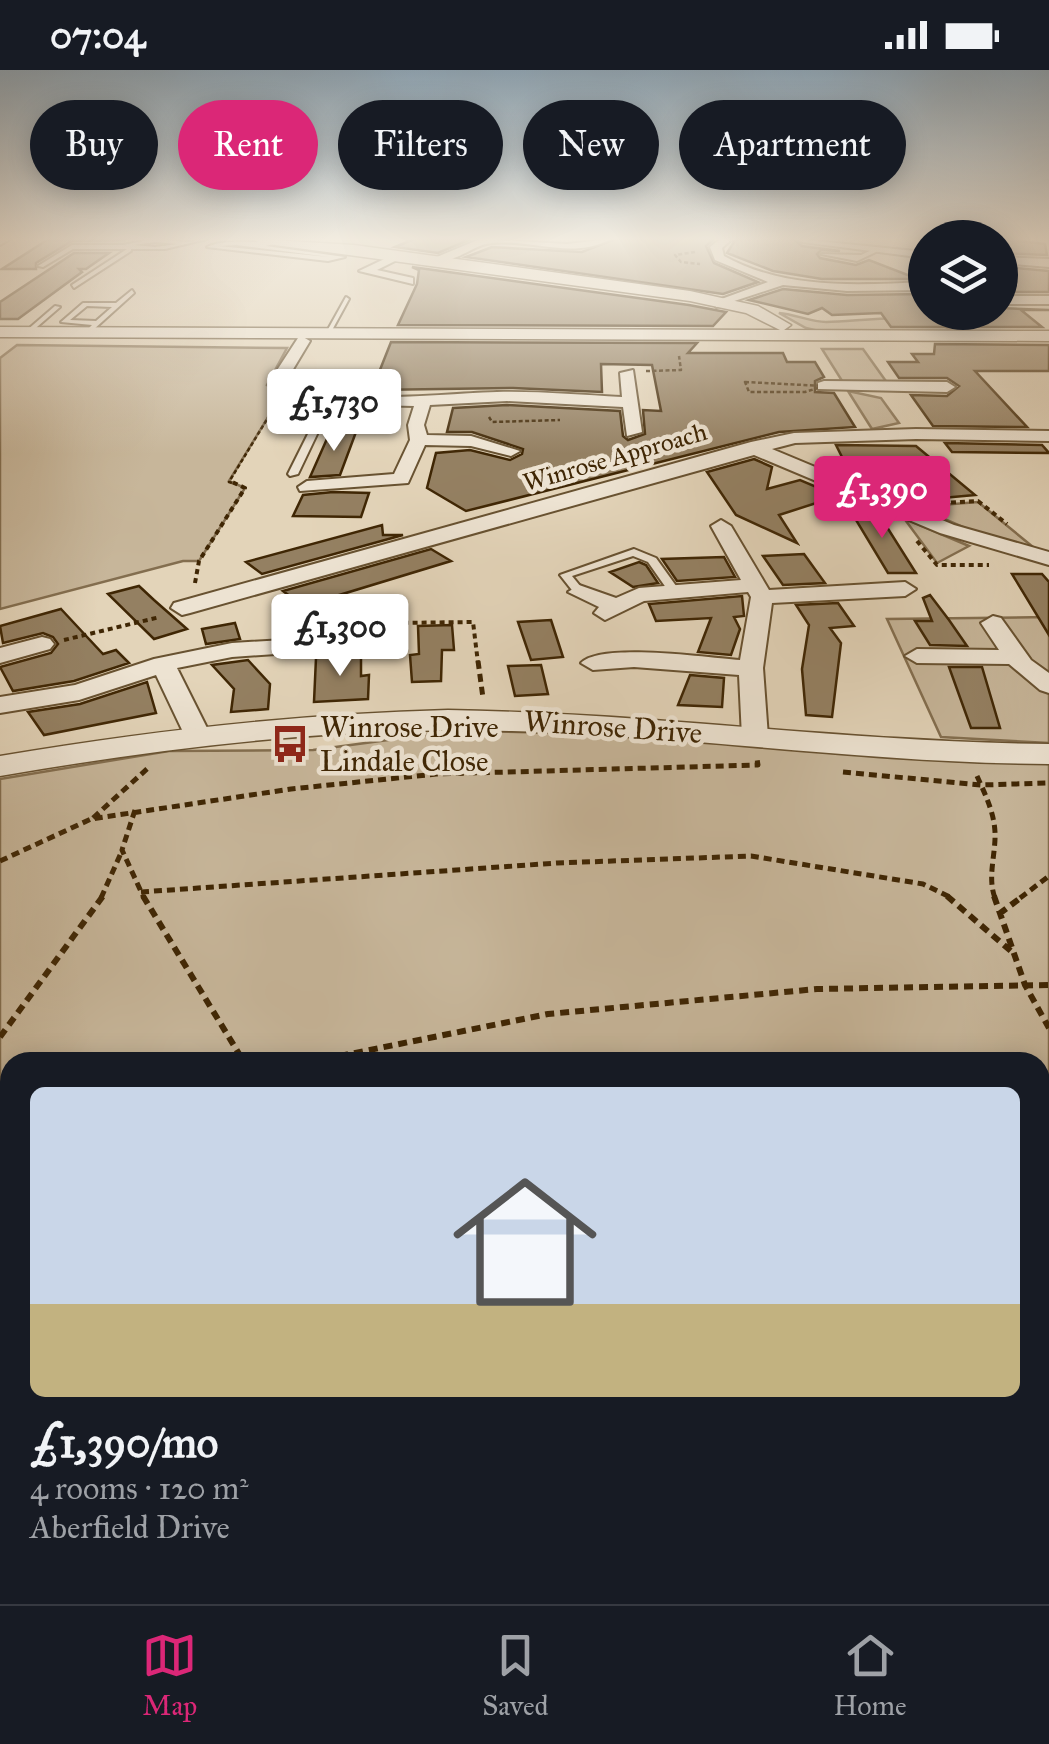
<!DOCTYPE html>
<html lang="en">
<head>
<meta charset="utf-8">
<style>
	:root { --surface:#171b24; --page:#242831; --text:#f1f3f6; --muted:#9ea1a6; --line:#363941; --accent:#db2777 }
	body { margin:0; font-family:"IM FELL Great Primer",serif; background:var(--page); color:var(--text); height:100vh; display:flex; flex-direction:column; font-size:38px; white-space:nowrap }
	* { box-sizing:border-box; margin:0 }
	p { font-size:32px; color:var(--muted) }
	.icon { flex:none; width:55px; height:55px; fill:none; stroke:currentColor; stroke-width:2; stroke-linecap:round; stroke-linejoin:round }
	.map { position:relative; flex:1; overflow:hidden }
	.panel { position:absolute; left:0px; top:982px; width:1050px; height:552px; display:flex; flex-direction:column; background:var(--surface); border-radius:30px 30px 0 0; box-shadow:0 5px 25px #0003 }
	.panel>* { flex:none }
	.top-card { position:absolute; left:30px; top:30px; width:990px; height:90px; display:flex; gap:20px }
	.tools { position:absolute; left:908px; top:150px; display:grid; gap:20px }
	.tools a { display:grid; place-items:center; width:110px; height:110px; border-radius:50%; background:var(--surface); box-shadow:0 5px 25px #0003; font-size:50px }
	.price { position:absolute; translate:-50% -85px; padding:0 22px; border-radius:10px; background:#fff; color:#222; font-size:32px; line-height:65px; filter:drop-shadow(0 2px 5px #0008) }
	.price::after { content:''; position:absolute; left:50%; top:60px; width:30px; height:22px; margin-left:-15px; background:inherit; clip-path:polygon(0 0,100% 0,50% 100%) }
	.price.current { background:var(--accent); color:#fff }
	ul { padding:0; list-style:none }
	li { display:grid; align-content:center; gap:20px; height:530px; padding:0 30px }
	li span { display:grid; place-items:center; height:310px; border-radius:15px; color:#555 }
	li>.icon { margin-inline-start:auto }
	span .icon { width:180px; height:180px; fill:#fffc; stroke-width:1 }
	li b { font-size:42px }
	.chip { padding:0 35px; border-radius:45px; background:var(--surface); box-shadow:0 5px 25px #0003; font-size:35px; line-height:90px }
	.chip.current { background:var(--accent); color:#fff }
	.status { display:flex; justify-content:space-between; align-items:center; height:70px; padding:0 50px; background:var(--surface); direction:ltr }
	.status svg { height:28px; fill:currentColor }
	.menu { display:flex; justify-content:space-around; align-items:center; height:140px; border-top:2px solid var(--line); background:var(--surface); font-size:28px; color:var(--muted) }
	.menu a { display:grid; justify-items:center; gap:5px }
	.menu .current { color:var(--accent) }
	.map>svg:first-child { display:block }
</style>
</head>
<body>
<div class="status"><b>07:04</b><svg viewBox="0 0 49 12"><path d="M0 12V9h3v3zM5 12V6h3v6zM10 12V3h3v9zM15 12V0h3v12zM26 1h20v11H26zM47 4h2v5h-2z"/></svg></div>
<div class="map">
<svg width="1049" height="1534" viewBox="0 0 1049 1534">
	<rect width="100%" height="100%" fill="#e3d4b9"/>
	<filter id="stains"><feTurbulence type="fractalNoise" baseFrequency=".002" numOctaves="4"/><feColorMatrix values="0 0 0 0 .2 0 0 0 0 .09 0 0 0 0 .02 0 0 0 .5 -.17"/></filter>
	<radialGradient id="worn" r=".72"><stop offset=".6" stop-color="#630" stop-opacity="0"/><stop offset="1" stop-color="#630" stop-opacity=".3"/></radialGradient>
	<path fill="#c7b69a" stroke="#836e4f" stroke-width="2.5" fill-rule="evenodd" d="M779,243C794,244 811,252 826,252C861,252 923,239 952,261H819L806,258Z
		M17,275L287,278L267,315L285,327L278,331L229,411L245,418L199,491H183L0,539V288Z
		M822,279H863L888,314H844Z
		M848,321L881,328L899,353L872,359Z
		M978,432L1033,477L972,461L917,437Z
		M906,451H910L969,476L937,493Z
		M1049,547V673L941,667L887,549Z
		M441,660L592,664L1049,694V1534H0V709L169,681L313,680L440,663ZM10,992H1040V1525H10Z"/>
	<path fill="#948062" stroke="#3f2604" stroke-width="2.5" d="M414,169H471L438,183L395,177Z
		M615,169H714L706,176L714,193L758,212L723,224L466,187L492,177L582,182Z
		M736,169H794L802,176L840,181L821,180L817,184L820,188L856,195L869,190L918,209H822L773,201L727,183Z
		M1000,169L1045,174L1047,185L1001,183Z
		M47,170H126L72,171L36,193V199H2Z
		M74,183H109L86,199H79L82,202L18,249H0V232Z
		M412,197L689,235L726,242L713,256L398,255L417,214L419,200Z
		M1005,197L1049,201V222H1006Z
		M783,219L847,225L925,224V242H1000V238L1049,240H1021L1042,257H891L881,243L832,245L822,238L808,244L749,230Z
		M391,272L697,273L688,283H783L787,292H815L824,307L815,311V322L834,323L855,357L779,362L466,441L427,418L436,383L470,380L510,390L522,384L523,379L472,362H447L453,338L507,335L620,341L623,366L628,370L645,364L643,340L661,341L652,295L601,294L602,322L513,318L372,320Z
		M935,274L1049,275V301H975L1027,357L933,356L911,325L947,326L959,316L947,308H899L888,292H918L912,284H934Z
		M330,362H356L340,405L310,407Z
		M945,373L1042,375L1049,383L952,382Z
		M836,375L916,376L975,425L942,428L930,418L898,428L853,409Z
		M754,389L772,397L767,419L800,410L838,426L779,445L797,473L736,445L707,402Z
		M333,422L369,423L361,447L293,446L303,425Z
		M844,430L880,446L916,503H888Z
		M382,455L383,465H403L262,504L246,492Z
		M431,479L451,491L303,536L283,521Z
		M804,484L825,513L783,515L763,486Z
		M724,487L735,507L677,511L662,489Z
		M639,492L646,495L658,513L633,517L610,502Z
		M1012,504H1042L1049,512V565Z
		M139,516L154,530L187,559L154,569L108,524Z
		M930,525L949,550L967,576L930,575L915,551H932L923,528Z
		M742,526L744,546L734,547L740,559L731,585L698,582L711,548L656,551L649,534Z
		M838,533L854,556L830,558L841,573L832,647L806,645L802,599L809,555L796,535Z
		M61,539L103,584L116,580L129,593L74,611L13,621L0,597L51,583L58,574L53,567L43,563L3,573L0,556Z
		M551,550L563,587L531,590L518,552Z
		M235,553L240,569L206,574L202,559Z
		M452,555L454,580H442L441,611L412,612L410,585L419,584L418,556Z
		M361,585V606L369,605L368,629L314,632L316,588Z
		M248,590L270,614L268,639L231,642L234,619L212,595Z
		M541,595L548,624L515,626L508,596Z
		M949,597H982L1000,658H971Z
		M690,605L724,608L722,637L678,635Z
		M147,612L156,643L44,665L28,642L80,634Z"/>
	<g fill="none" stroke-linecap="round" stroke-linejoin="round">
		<g stroke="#685231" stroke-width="4">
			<path id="service" d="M153,169L188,172L207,169L165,179H131V181L74,218L72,215L127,179H73L43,197L38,196L72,175H123ZM155,172L178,174L155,177L134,175Z
				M278,169L280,172L266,176L345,187L328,191L207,177C230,167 254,176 278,169ZM236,175L329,187L218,176Z
				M876,178L878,181L857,191L821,184L861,185Z
				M132,220L134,223L93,260L88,259L92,255L61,252L83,233H116ZM87,236L112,237L96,251L70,250Z
				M346,227L349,229L331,262L326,263Z
				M55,236L60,237L30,263H26V261Z
				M345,327L349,329L342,346H390L394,349L390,352L338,351L319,360L298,404L290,406L288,404L312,356L333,346L341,329Z
				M634,479L656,488L679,520L677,522H669L648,492L633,486L572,506L585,522L583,524H575L560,505Z"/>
		</g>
		<g stroke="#685231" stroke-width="4">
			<path id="minor" d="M0,169H10L0,175Z
				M480,169L567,174L611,169C572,190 533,169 492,173C473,174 450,198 432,189Z
				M720,169H732L722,178L724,186C785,220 857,215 925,212V220L847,221L783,215L716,237V231L768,212L715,190L710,177Z
				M797,169L925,182V188L802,172Z
				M397,183L407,185L377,200L413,208V214L359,201Z
				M1000,187L1049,189V197L1000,193Z
				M1000,226H1049V234H1000Z
				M303,267L310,271L286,311L287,315C355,336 428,324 497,322C539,321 580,325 622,327L620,303L633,300L642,362L627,366L623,337L507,331L430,335L424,355L427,365L471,366L520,381L511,386L471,376L425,375L408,413L300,421L298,417L307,411L394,404L410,370L408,355L414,336L327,334L274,321L270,311L298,268Z
				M824,311L947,312L955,317L947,322L818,319V313Z
				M916,359L1049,361V371L916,369L795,373L772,379L954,455L1049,482V495L940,463L754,385L190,543L182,545L171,538L174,533L751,372L794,363Z
				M721,450L731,456L769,520L905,512L916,519L905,526L772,533L763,598L768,667L755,675L742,667L739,605L634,597L593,600L581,593C601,572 709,588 740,590L751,527L748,522L644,531L605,550L594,543L599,537L568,522L579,515L616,528L639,518L741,510L711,456Z
				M993,546L1001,548L1031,590L1049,603V623L1040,620L1009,594L917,593L905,586L917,579L999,580L981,553Z
				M371,565L379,567L383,572L379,577L232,587L177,598L210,664L197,672L184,664L156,605L79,630L0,643V627L75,615L154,589L232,573Z
				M42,567L50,569L54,574L50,579L0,593V578Z"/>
		</g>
		<g stroke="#685231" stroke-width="3">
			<path id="tertiary" d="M253,169L354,175L690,221L758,236L791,255L784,260L1049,261V271L0,267V257L780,260L746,243L690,231L260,173Z
				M448,640C649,643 848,672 1049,674V694C869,693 692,666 512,661C340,656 169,677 0,706V686C149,661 297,644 448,640Z"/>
		</g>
		<path stroke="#3f2604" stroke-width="2.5" stroke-dasharray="4 2.5" stroke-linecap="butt" d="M695,182L675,185L681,192L700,194
			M646,301L681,300L679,286
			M745,312L824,316L805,322H749Z
			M489,347L492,352L560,350
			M232,413L229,412L275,336"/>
		<path stroke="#3f2604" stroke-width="4" stroke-dasharray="5 4" stroke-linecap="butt" d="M942,433L978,431L1007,454
			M917,471L937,495H989
			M195,513L199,491L245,418L230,411
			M388,560L397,553L473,552L478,593
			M64,570L160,547"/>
		<path stroke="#3f2604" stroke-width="5" stroke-dasharray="8 5" stroke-linecap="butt" d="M478,591L483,628
			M843,702L981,715L1049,713
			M977,706C985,724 994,742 995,762C996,784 987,807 995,828
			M135,740L122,780L144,828
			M93,748L148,698
			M0,791L91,749L291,719L436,704L758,695L757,689
			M141,822L557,793L751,786L923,814L952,828
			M101,828L121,783
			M1020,828L1049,806"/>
		<path stroke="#3f2604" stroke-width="6" stroke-dasharray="9 6" stroke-linecap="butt" d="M143,826L244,992
			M947,826L1012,882
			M994,826L1025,915L1049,958
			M999,844L1023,826
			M0,967L103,826
			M310,992L548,944L817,919L1049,915
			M0,1094L10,1088"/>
		<use href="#service" fill="#ede3d2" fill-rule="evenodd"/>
		<use href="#minor" fill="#ede3d2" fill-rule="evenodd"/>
		<use href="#tertiary" fill="#ede3d2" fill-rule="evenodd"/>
	</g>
	<linearGradient id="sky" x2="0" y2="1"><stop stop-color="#8fa9bc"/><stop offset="0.44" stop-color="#f2ece0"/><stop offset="1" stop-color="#f2ece0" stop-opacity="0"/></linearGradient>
	<rect width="1049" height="384" fill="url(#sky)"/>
	<defs>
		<g id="bus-bare" transform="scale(3)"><path d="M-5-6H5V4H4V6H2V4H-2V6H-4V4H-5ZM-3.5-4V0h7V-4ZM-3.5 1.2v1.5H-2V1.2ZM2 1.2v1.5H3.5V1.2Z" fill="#8f2418" stroke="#ede3d2" stroke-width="2.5" paint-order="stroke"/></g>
	</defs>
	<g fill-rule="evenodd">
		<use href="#bus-bare" x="290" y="674"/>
	</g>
	<g text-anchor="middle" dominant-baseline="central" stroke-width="9" stroke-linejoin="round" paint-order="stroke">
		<g font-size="25" fill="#3f2604" stroke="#ede3d2">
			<text transform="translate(615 387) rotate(-16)">Winrose Approach</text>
		</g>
		<g font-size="30" fill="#3f2604" stroke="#ede3d2" text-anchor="start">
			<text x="320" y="657">Winrose Drive<tspan x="320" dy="34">Lindale Close</tspan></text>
		</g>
		<g font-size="30" fill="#3f2604" stroke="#ede3d2">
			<text transform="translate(613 657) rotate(4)">Winrose Drive</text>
		</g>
	</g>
	<rect width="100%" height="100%" filter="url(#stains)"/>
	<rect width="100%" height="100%" fill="url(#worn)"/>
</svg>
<div class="tools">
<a><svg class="icon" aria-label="layers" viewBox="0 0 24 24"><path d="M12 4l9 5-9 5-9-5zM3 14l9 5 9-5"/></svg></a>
</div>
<b class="price" style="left:334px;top:384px">£1,730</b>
<b class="price current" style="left:882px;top:471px">£1,390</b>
<b class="price" style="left:340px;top:609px">£1,300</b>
<div class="top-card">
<a class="chip">Buy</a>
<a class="chip current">Rent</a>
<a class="chip">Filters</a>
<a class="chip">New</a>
<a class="chip">Apartment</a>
</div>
<section class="panel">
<ul>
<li><span style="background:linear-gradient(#c9d6e8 70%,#c2b280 0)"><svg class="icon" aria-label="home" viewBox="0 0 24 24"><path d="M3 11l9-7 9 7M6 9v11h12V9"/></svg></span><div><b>£1,390/mo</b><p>4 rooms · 120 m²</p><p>Aberfield Drive</p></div></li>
</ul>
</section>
</div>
<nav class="menu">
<a class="current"><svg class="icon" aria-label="map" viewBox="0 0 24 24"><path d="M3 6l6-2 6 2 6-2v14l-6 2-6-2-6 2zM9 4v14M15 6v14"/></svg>Map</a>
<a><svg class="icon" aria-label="saved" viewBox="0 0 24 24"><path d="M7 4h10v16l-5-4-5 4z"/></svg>Saved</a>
<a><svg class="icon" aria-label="home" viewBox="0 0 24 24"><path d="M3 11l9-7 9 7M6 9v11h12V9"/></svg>Home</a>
</nav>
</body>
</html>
